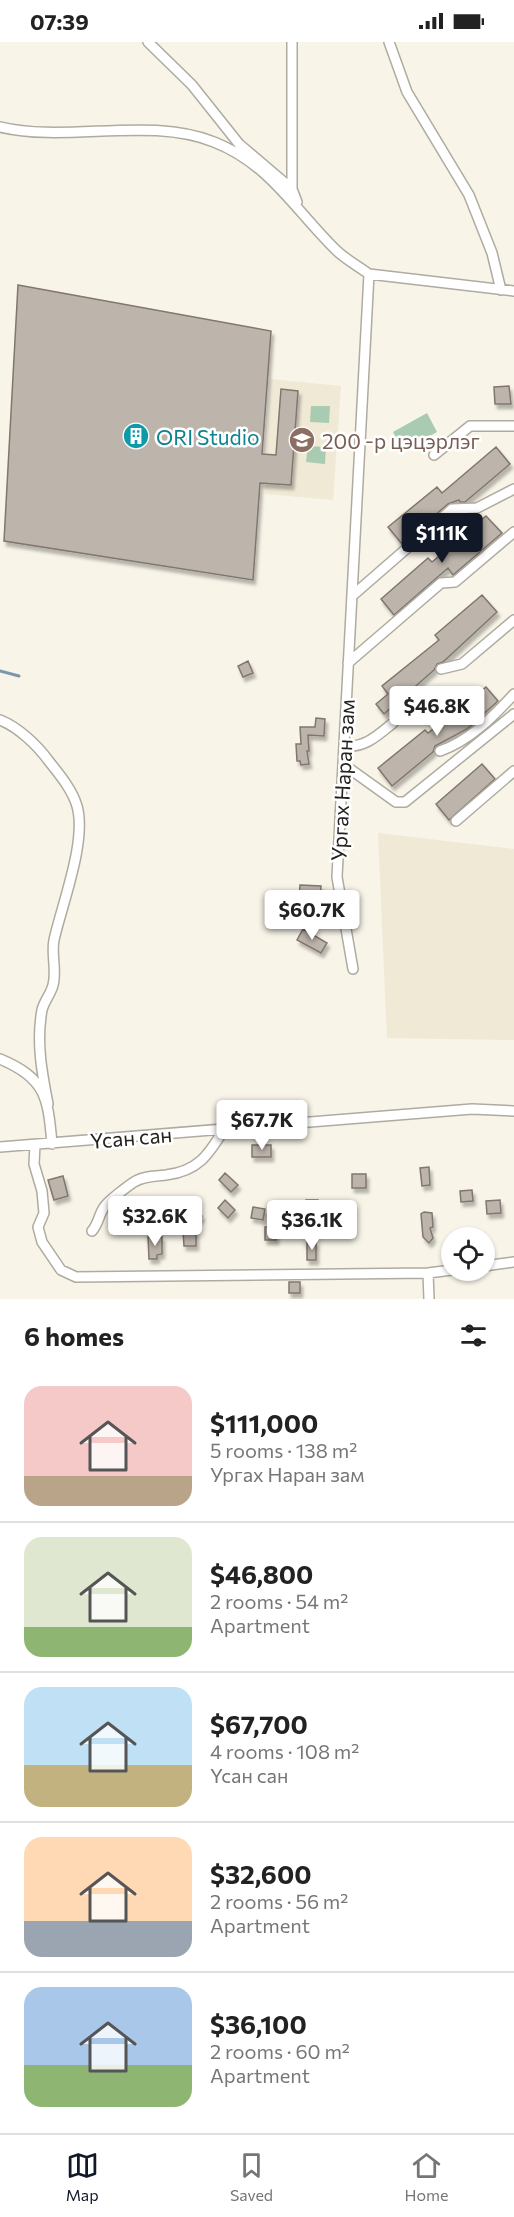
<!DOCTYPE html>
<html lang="en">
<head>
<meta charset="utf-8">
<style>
	:root { --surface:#fff; --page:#f6f6f6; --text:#222; --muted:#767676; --line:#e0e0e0; --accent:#111827 }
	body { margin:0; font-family:Commissioner,sans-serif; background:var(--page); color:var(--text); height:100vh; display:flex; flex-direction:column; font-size:22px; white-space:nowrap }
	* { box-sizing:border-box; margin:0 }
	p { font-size:20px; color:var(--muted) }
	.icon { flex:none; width:33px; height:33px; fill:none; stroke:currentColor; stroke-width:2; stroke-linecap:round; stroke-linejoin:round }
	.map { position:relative; height:1257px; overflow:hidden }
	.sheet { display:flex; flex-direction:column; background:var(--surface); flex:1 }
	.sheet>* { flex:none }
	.tools { position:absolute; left:441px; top:1185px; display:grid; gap:12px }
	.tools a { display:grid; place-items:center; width:54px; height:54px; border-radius:50%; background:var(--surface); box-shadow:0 2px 4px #0004; font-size:30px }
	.price { position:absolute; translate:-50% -51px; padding:0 14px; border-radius:6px; background:#fff; color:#222; font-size:20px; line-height:39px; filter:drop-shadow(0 2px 3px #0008) }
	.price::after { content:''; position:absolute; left:50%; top:36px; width:18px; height:14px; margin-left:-9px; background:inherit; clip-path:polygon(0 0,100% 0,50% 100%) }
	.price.on { background:var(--accent); color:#fff }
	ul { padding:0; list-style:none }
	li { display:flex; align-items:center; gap:18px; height:150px; padding:0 24px }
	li+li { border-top:2px solid var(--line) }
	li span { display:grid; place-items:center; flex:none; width:168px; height:120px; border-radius:18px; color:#555 }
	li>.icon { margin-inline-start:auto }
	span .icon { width:72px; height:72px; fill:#fffc; stroke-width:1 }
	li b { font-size:26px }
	h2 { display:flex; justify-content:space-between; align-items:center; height:72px; padding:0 24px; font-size:26px }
	.status { display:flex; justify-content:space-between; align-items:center; height:42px; padding:0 30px; background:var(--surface); direction:ltr }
	.status svg { height:16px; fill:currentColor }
	.dock { display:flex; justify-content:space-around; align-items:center; height:84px; border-top:2px solid var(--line); background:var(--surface); font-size:16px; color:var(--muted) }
	.dock a { display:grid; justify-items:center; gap:3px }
	.dock .on { color:var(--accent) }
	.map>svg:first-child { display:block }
</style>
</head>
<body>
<div class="status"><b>07:39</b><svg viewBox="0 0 49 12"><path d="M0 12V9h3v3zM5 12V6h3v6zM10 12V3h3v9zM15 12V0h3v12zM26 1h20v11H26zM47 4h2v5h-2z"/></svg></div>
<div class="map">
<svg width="514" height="1257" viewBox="0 0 514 1257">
	<defs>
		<filter id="shadow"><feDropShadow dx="2.5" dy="4.5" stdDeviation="1.5" flood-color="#0004"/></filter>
	</defs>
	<rect width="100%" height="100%" fill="#f8f4e8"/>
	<path fill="#efe9d6" d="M270,337L341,344L333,458L265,452Z
		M378,791L514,807V998L387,996Z"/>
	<path fill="#a8cbb1" d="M311,364H330L329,381L310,380Z
		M427,371L437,390L403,409L393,390Z
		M308,404L326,405L325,422L306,420Z"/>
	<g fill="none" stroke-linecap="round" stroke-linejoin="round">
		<path stroke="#7c97ab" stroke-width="3" d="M0,629L19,634"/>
	</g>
	<path fill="#bdb4ab" stroke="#80776f" stroke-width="1.5" filter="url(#shadow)" d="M18,243L271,289L262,412L276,413L281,347L298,349L291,443L260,441L253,538L4,499Z
		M509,344L511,362H495L494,345Z
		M496,405L510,422L465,460H460L459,458L448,462L402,502L388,485L437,445L442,451Z
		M486,474L502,491L453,533L448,526L394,573L381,557L428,516L432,520Z
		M482,553L497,570L443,620L437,622L434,628L384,672L376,662L388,652L382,644L439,598L435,593Z
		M248,619L253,631L243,635L238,624Z
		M486,645L498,659L467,687L435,704L433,710L392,744L378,726L425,688L428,691Z
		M316,676L325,677L324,694L308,693L309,709H307L309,722L301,723L300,719H297L296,702H301L300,685H315Z
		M482,722L495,737L449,778L436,762Z
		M300,843L321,844L319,875L303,874V869H298Z
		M303,887L327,901L321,911L297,898Z
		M252,1103H271V1115H252Z
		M429,1125L430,1143L422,1144L420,1126Z
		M225,1131L238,1143L231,1150L219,1138Z
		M352,1132H366V1146H352Z
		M63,1134L68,1154L54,1158L48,1138Z
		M472,1148L473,1159L461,1160L460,1149Z
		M225,1158L235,1168L228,1176L218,1166Z
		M306,1158H318V1170H314V1177L280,1179V1166L307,1167Z
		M500,1158L501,1171L487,1172L486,1159Z
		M189,1160L196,1164L194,1167L202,1174L193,1184L182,1177L186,1170L184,1169Z
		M253,1165L265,1167L263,1178L251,1176Z
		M424,1170L432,1171L433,1185L430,1186L433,1196L429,1201L423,1195L421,1172Z
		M265,1185H277L276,1198H265Z
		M183,1189H196V1204H184Z
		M148,1195H162V1212L157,1213V1217H149Z
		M307,1200H316V1218H307Z
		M289,1240H300V1251H289Z"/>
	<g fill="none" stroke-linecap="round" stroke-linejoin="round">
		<g stroke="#afaba0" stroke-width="12">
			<path id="street" d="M148,0L192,43L239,102L292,147L297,160
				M389,0L407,50L469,153L492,211L501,248
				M0,85C67,101 149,74 214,100C270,122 295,168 336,208C345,217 358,224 369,232
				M292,147V0
				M434,413L470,384H514
				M352,554L452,467L477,466L514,447
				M348,621L441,541L455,540L514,490
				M441,627L462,622L514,578
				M0,678C18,685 37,703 48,718C59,732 72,747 77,764C87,799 62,862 54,898C51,912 57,928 53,943C51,952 44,959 42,968C36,1000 42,1031 48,1062
				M344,704C365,706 377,694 393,681
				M440,709C469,699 493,675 514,652
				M343,722L396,760H405L514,672
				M456,779L514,729
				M353,927L337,835L369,232L514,249
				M0,1017C46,1036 48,1056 52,1102
				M35,1103L34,1122L42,1149L44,1171L38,1185L42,1200L61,1228L76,1235L428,1231L452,1228
				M0,1105L472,1067L514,1069
				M92,1189C99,1181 99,1171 105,1164C108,1159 128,1144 134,1140C143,1134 155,1134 166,1133C199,1129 209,1112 225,1086
				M484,1224L514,1220
				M428,1231L429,1257"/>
		</g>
		<use href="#street" stroke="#fff" stroke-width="9"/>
	</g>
	<defs>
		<g id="building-disc" transform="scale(1.35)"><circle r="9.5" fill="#0f9aa8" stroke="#fff"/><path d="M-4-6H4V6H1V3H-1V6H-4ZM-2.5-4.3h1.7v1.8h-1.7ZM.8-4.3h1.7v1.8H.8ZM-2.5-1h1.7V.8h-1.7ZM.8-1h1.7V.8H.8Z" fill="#fff"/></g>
		<g id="school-disc" transform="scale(1.35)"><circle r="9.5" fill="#8d6e63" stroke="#fff"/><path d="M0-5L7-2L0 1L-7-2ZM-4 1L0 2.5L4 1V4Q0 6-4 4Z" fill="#fff"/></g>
	</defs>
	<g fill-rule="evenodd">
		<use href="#building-disc" x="136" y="394"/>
		<use href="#school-disc" x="302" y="398"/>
	</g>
	<g text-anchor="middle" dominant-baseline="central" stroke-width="5" stroke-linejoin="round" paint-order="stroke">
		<g font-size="21" fill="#0d838f" stroke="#fff" text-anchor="start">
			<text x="156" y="394">ORI Studio</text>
		</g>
		<g font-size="21" fill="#785e54" stroke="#fff" text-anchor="start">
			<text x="322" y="398">200 -р цэцэрлэг</text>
		</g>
		<g font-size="21" fill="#24231e" stroke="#fff">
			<text transform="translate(342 738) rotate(-87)">Ургах Наран зам</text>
			<text transform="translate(131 1095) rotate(-5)">Үсан сан</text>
		</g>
	</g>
</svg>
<div class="tools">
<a><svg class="icon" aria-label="locate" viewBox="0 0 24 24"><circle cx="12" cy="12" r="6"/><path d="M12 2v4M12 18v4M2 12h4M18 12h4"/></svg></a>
</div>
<b class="price on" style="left:442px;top:522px">$111K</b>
<b class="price" style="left:437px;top:695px">$46.8K</b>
<b class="price" style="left:312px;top:899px">$60.7K</b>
<b class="price" style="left:262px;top:1109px">$67.7K</b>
<b class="price" style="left:155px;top:1205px">$32.6K</b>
<b class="price" style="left:312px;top:1209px">$36.1K</b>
</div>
<section class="sheet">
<h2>6 homes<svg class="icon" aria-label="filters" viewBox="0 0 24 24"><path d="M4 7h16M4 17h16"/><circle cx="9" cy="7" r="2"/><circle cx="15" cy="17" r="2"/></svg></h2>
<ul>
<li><span style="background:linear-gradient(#f6c9c9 75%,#b9a48a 0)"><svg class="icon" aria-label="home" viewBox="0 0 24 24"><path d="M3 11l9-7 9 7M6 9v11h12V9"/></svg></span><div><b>$111,000</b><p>5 rooms · 138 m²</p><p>Ургах Наран зам</p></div></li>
<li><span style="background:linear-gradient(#dfe7d0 75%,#8fb573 0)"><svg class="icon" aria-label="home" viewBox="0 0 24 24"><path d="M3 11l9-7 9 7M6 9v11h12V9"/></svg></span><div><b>$46,800</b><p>2 rooms · 54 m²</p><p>Apartment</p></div></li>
<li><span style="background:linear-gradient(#bfe0f5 65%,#c2b280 0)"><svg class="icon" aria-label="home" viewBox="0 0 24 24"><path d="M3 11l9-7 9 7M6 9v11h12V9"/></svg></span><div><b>$67,700</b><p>4 rooms · 108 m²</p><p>Үсан сан</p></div></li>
<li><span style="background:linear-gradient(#ffd9b3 70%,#9aa5b1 0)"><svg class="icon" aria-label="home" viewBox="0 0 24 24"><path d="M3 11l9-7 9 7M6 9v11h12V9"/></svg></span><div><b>$32,600</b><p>2 rooms · 56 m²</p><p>Apartment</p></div></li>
<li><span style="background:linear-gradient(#a9c7e8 65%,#8fb573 0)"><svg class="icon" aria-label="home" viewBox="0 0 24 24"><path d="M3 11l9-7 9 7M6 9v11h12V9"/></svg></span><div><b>$36,100</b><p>2 rooms · 60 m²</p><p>Apartment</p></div></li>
</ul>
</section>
<nav class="dock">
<a class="on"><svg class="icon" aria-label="map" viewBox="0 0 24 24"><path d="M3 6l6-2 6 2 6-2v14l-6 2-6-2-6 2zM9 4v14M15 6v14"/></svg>Map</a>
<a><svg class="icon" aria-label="saved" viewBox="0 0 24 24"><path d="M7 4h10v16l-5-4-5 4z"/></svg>Saved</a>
<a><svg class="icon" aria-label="home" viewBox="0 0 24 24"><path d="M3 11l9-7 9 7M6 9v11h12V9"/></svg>Home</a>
</nav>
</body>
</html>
